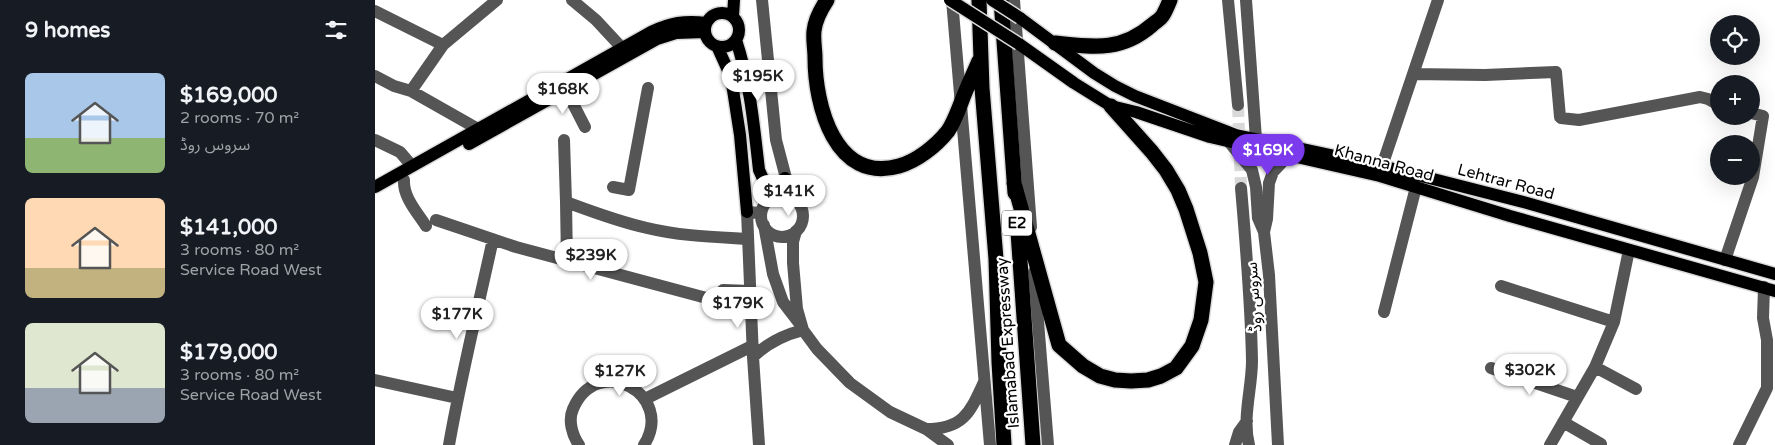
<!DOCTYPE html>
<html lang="en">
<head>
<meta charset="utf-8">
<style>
	:root { --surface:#171b24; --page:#242831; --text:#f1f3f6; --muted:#9ea1a6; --accent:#7c3aed }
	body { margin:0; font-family:"Varela Round","Noto Sans Arabic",sans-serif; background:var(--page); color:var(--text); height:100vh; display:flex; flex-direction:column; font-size:19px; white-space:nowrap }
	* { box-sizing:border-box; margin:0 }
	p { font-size:16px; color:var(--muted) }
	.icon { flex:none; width:28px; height:28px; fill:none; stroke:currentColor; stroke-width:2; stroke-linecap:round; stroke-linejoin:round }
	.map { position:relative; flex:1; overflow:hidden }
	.sheet { display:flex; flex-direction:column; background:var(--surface); width:375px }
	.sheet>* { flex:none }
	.tools { position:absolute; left:1335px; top:15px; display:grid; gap:10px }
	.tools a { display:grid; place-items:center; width:50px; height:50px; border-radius:50%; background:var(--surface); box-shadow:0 5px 20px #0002; font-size:25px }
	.price { position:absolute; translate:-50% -42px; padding:0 11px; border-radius:18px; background:#fff; color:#222; font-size:16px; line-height:32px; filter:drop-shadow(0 1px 2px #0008) }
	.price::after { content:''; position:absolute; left:50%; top:30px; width:15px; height:11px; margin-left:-8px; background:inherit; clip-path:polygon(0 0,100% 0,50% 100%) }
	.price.current { background:var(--accent); color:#fff }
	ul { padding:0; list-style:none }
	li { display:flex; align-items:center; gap:15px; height:125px; padding:0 25px }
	li span { display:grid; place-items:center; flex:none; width:140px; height:100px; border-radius:8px; color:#555 }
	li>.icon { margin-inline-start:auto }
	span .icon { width:60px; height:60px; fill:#fffc; stroke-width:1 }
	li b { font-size:21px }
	h2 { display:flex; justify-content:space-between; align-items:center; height:60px; padding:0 25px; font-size:21px }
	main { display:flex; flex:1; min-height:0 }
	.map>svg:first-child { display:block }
</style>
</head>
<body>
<main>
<section class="sheet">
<h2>9 homes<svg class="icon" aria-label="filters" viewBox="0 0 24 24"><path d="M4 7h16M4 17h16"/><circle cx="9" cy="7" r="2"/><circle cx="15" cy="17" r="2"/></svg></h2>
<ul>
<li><span style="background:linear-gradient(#a9c7e8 65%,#8fb573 0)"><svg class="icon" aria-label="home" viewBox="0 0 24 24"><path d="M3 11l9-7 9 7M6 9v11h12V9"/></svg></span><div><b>$169,000</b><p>2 rooms · 70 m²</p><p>سروس روڈ</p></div></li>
<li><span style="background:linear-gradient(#ffd9b3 70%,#c2b280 0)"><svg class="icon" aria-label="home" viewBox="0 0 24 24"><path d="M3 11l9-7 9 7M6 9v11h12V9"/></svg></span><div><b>$141,000</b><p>3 rooms · 80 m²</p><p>Service Road West</p></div></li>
<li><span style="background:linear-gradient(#dfe7d0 65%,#9aa5b1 0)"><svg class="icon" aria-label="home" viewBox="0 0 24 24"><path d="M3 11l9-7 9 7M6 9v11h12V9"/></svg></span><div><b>$179,000</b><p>3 rooms · 80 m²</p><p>Service Road West</p></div></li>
</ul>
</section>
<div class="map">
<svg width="1400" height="445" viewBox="0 0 1400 445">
	<rect width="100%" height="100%" fill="#fff"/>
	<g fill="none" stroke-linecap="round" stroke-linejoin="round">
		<path stroke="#d9d9d9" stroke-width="12" stroke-dasharray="12 6" stroke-linecap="butt" d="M863,105L866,188"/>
		<g stroke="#dbdbdb" stroke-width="15">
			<path id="major" d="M330 30a17 17 0 1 1 34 0a17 17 0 1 1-34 0Z
				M358,16L359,0
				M645,18L719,73L740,86L760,96L861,135L1007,166L1152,203L1400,274
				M361,40C375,82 379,126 384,170L389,181C398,186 403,186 410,178
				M644,44L699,83L736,106L761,112L835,137L1005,176L1135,216L1400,291
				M342,46L356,77L365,135L372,212
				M94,144L282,39L301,33L330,32
				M0,187L276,32C295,23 310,20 331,23"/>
		</g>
		<g stroke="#dbdbdb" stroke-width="18">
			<path id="highway" d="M452,0C446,9 440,21 439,31C438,40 440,49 440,58C440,105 460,184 524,166C542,161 561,146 573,131C579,122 582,113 586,103C591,89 598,75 604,61
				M604,0L607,88L621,259L624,362L629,445
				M626,0L640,193
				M680,43C718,47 746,52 777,25C780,22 786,19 788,15C791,10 793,5 795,0
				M639,183L684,345L708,366L725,376L740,380L756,381L773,380L786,376L801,368L817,346L826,320L831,282L825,253L811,209L803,190L791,170L777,152L736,106
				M642,218L658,445"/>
		</g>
		<path stroke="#555" stroke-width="12" d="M197,0L221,20L247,48
			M387,0L401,140L416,197
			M577,0L615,445
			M639,0L656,227
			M853,0L863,105
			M871,0L881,139
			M0,11L68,45
			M1038,74L1110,75L1181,72L1185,117L1186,118L1204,120L1325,97L1333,99L1344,105
			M0,76L19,86L36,91L103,129
			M191,90L210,127
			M36,91L68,45L122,0
			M0,140L25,152L37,166
			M189,140L191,202C218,212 244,222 272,228C305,236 339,237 373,239
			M855,143L877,170L881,187L883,218L889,232
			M1007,166L1063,0
			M29,180C28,197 42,212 51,226
			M238,187L254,190L273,88
			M866,188C871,246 876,303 877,361C877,388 867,418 874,445
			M386 216a21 21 0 1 1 42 0a21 21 0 1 1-42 0Z
			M191,202L192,261
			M61,220L141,247L339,300L348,290L375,291
			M389,225L398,274L408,302L425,324
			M421,231L418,242V263L422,309L428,330L442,349L475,383L515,412L551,429L573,445
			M1350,260L1378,177L1388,116L1376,113
			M659,272L673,445
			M1126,286L1239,322
			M1009,312L1041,187
			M378,357C392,343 409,335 428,330
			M1220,367L1261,389
			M1116,368L1202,397
			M0,380L82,398
			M270,399L377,346
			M1188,422L1226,444
			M551,429C589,429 595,412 609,382
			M74,445C86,376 103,308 118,239
			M204,445C197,435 193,420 198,409C222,352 301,394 269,445
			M384,445L378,357L372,212L386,213
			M860,445L864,432L872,421
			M903,445L894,275L889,232L892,219L894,183L898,172L914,155
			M1175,445L1220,367L1239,322L1254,250
			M1364,445L1392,388V340L1388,318L1389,287"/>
		<use href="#major" stroke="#000" stroke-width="12"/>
		<use href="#highway" stroke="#000" stroke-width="15"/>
		<g stroke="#dbdbdb" stroke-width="15" stroke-linecap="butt">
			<path id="major-bridge" d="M575,0L644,44
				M617,0L645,18"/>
		</g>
		<use href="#major-bridge" stroke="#000" stroke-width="12"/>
	</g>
	<g text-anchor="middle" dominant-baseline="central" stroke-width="4.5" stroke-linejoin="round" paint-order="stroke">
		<rect fill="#fff" stroke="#4c4c4c" stroke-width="1" x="627" y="210.5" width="30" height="25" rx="4"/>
		<g font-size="15" font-weight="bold" fill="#000">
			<text x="642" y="223">E2</text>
		</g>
		<g font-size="16" fill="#000" stroke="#fff">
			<text transform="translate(1009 163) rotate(15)">Khanna Road</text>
			<text transform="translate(1131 182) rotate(15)">Lehtrar Road</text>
			<text transform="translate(879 297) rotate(-94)">سروس روڈ</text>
			<text transform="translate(633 343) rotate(-94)">Islamabad Expressway</text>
		</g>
	</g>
</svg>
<div class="tools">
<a><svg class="icon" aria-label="locate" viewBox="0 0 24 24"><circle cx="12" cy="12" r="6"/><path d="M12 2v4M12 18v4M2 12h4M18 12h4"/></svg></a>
<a>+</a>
<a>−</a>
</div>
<b class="price" style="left:383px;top:102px">$195K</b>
<b class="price" style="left:188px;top:115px">$168K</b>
<b class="price current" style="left:893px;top:176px">$169K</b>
<b class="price" style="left:414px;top:217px">$141K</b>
<b class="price" style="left:216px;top:281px">$239K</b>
<b class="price" style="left:363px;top:329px">$179K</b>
<b class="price" style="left:82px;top:340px">$177K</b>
<b class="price" style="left:1155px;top:396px">$302K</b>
<b class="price" style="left:245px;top:397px">$127K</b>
</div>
</main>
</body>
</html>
